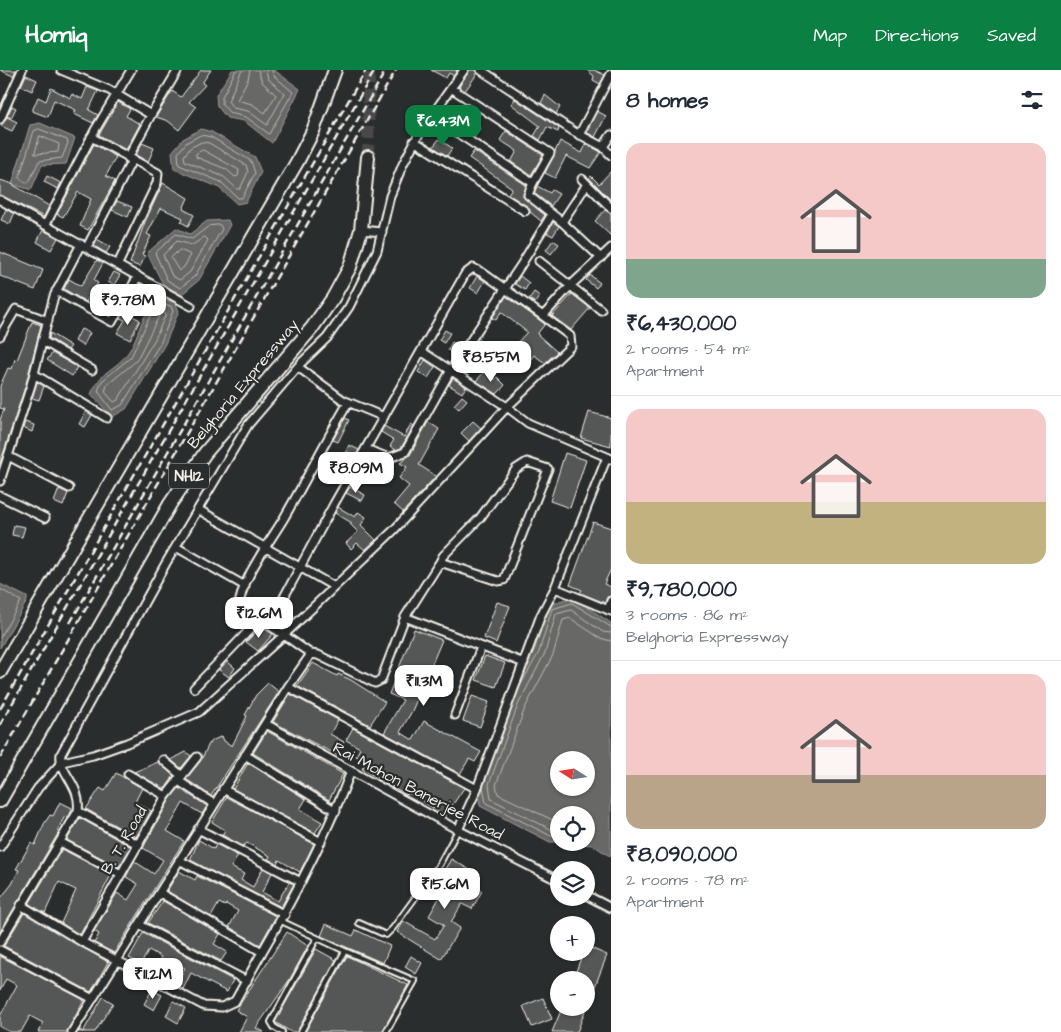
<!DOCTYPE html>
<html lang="en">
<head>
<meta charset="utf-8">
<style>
	:root { --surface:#fff; --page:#f6f6f7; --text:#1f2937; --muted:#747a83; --line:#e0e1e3; --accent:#0b8043 }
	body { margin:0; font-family:"Architects Daughter",sans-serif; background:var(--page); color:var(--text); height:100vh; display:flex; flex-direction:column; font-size:19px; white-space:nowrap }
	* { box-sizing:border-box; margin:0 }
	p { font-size:16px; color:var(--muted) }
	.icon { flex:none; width:28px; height:28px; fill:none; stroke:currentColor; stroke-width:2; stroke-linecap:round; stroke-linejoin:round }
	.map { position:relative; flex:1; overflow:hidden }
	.panel { display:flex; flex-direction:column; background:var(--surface); width:450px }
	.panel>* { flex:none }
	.needle { width:32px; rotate:282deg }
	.buttons { position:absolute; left:550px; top:681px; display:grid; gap:10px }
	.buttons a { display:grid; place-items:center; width:45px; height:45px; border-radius:50%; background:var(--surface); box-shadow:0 1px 4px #0004; font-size:25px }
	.price { position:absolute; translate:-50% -42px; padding:0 11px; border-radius:10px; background:#fff; color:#222; font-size:16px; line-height:32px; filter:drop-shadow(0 1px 2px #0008) }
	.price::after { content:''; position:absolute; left:50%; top:30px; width:15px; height:11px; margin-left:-8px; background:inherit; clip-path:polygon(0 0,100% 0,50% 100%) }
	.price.on { background:var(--accent); color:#fff }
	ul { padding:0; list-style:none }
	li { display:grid; align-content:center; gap:10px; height:265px; padding:0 15px }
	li+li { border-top:1px solid var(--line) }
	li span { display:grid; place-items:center; height:155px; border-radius:15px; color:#555 }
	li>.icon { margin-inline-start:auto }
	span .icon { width:90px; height:90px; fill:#fffc; stroke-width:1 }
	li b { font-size:21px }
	h2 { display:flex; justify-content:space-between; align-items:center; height:60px; padding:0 15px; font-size:21px }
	header { display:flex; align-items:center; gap:30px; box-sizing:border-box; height:70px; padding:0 25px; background:var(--accent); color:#fff }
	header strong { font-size:24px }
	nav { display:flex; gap:28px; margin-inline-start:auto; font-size:18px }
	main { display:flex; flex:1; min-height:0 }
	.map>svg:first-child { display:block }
</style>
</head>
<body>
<header>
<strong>Homiq</strong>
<nav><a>Map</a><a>Directions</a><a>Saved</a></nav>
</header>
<main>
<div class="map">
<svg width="611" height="962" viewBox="0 0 611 962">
	<rect width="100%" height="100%" fill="#2a2d2e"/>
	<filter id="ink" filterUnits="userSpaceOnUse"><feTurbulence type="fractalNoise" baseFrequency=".02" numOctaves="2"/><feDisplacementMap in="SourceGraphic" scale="10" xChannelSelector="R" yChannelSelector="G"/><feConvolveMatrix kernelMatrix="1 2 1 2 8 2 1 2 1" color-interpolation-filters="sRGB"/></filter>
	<g filter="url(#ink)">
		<path fill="#676866" stroke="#9f9f9a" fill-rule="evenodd" d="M232,0H274L300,19L272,73L244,51L227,48L217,36L216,25Z
			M40,53L75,68L66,94L42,95L31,120L12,114L30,55Z
			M201,59L212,62L255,87L261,102L246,132L237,134L218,117L174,99L172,82L183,69Z
			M228,150L230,155L199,210L181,225L163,214L147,183L176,158L190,164L207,151Z
			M160,229L175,232L179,241L165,274L126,339L112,347L91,324C102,299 114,301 127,284C140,267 140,241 160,229Z
			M0,514L27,527V531L0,578Z
			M572,527L611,553V787L593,775L562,773L586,772V745H559V772H550L480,736L477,713L507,630L535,579L547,535ZM559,690H586V718H559Z"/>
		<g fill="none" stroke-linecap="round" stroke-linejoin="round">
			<path stroke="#bcbab4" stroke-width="1" d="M236,0L222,27V34L230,43L246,47L269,64L293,22L274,6L272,0
				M242,0L228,31L233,38L248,41L267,55L285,23L268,9L266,0
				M250,0L248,9L237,30L252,34L265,43L276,25L262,12L258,0
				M39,59L67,70L68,73L62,88L39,91L29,112L27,113L19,108L34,61Z
				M201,65L211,67L251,91L255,103L242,128H238L221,112L179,95L178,83L186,73Z
				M40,66L59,74L58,82L35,84Z
				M202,72L209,73L246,95L248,102L240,119H237L224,107L185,91L184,86L190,78Z
				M203,80L239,100L238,106L235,107L226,99L196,87V84Z
				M220,155L222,159L195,206L180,218L167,210L155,183L176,164L192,169L209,156Z
				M205,167L208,170L190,202L180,210L172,206L163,185L177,171L192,175Z
				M180,180L191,185L184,197L179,201L171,188Z
				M161,234L171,236L173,241L161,272L122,335L112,340L98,321L102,311L131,287L154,238Z
				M162,241L166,244L155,269L118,330L114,332L105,322L107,315L136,291Z
				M0,519L21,531L0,568
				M518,620L539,582L552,539L572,533L611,557
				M483,717L486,733L551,766L559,767
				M559,753L498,724L496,715L525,638L553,585L563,550L570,548L600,568L611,571
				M559,761L552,760L491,729L489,714L518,635L545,583L556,544L571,540L603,562L611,563"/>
		</g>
		<path fill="#555756" stroke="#f4f1e8" d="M0,0H16L13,6Z
			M201,0H211L202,13L205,15L189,32L196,37L179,60L168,51L156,47L172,21L181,27Z
			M431,0H457L454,6L449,3L446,8Z
			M469,0H476L477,4L465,21L459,17Z
			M587,0H594L605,5L600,14L593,10L594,6Z
			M26,5L37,10L32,21L21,16Z
			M87,17L98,21L89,40L98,45L93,53L74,44L76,40L54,30L48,47L32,41L38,27L46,31L51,18L70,28L72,24L82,29Z
			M545,25L560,37L556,44L541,33Z
			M515,29L559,58L558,62L547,57L540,70L534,66L540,56L511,34Z
			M118,32L130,39L126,46L140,54L126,80L99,65Z
			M12,36L16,38L11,48L7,46Z
			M473,39L479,43L473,51L467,47Z
			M597,41L606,46L595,67L586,62Z
			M7,47L17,52L12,61L1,56Z
			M473,54L480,58L474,68L468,64Z
			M506,61L543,85L531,105L511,92L517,81L500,70Z
			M439,69L452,78L447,86L433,77Z
			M560,71L582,83L586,74L601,82L590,98L566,86L555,108L545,103Z
			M142,73L154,78L148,92L136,85Z
			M94,74L116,87L106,106L115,111L88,160L80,156L91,129L78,122L63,147L57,144Z
			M474,81L526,115L523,127L545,145L541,151L530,142L528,137L508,124L512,118L469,88Z
			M611,101V130L589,108L591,106L599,114Z
			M47,106L61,113L58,119L44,112Z
			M0,110L10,113L49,136L44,147L0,125Z
			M163,113L188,128L183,139L194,145L188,156L181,152L183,148L161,138L147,164L151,166L142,185L145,186L140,197L130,193L145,152Z
			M537,116L550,123L552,120L559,124L551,136L534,123Z
			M117,131L132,137L128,147L112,140Z
			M6,139L14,144L10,154L1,150Z
			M605,140L611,143V166L595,151Z
			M553,152L559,156L553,166L547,163Z
			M43,160L58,168L51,180L37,172Z
			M97,169L110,177L106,183L94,176Z
			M553,170L559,174L551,184L546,180Z
			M0,182L43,200L35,220L0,206Z
			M97,190L103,193L94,210L98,213L86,232L64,219L69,209L81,216Z
			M114,202L120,205L114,215L108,212Z
			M590,205L600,213L596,218L586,210Z
			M477,206L485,211L478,223L470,218Z
			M520,206L529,213L525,220L515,214Z
			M112,222L120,227L113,240L104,235Z
			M534,222L540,226L535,233L529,229Z
			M572,224L590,238L571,260L552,246Z
			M506,226L545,254L537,264L557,282L545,293L534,285L526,295L519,289L524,284L515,275L527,262L501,242L496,250L492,248Z
			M124,241L140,250L130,270L117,263L125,250L120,248Z
			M32,252L41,255L26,314L0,394V350L4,339L0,338V316L8,298L12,299L15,289L17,290Z
			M81,259L90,263L83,276L75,271Z
			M445,260L450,263L444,273L439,270Z
			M50,263L71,276L68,280L49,268Z
			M478,270L484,273L478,283L471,279Z
			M452,272L460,277L455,284L448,280Z
			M52,283L77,297L72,306L47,290Z
			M425,290L435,297L428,308L418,302Z
			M485,301L494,310L497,307L505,315L497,324L476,311Z
			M453,308L466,317L462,323L449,315Z
			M37,312L44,316L39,330L32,328Z
			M462,326L467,330L459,339L454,335Z
			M86,341L92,345L85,357L79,354Z
			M589,342L611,348V376L581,368Z
			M345,348L349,350L338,372L333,370Z
			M473,351L481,358L469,371L461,363Z
			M25,352L34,355L32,362L23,358Z
			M428,352L439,359L419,395L436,406L403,442L394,434L409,416L399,408L407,397L400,393L410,385Z
			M411,354L414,356L401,378L396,380L390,376L394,370L381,362L384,356L404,367Z
			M349,375L359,380L355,386L346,381Z
			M565,383L586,390L570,438L550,431Z
			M350,417L365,425L362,431L346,423Z
			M59,419L68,423L63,436L54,432Z
			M338,437L355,447L358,442L366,447L361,455L376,470L365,480L357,473L351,479L346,473L358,462L350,454L352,453L335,443Z
			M593,452L611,458V499L604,514L611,517V526L607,527L605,533L580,523L582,520L570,515Z
			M14,455L25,457L22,467L12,465Z
			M497,532L510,536L496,573L484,568Z
			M284,538L288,541L284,546L291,551L283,558L276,553Z
			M261,557L273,564L258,581L246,572Z
			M414,559L442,570L412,641L400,662L413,670L424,651L481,682L475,692L469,689L460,704L384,663L403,630L389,624Z
			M485,586L505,593L496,617L476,610Z
			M227,591L235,598L229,607L219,600Z
			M313,593L337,606L338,604L351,610L385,632L370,655L297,616Z
			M268,613L279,622L211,726L186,709L201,690L210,672L222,666L224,671L232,676L247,646L245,645L256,625Z
			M290,624L338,650L330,664L344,672L337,685L273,652Z
			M472,626L489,632L480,657L463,651Z
			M353,658L464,718L445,746L422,731L408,723L407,725L362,699L366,692L356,686L360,678L346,670Z
			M267,661L343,704L329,730L253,683Z
			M186,682L191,686L181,698L171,690Z
			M158,692L174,706L165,719L134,702Z
			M248,693L306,729L300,739L322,752L315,763L233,719Z
			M116,703L142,718L135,732L151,741L136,767L86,739L100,718L105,721Z
			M179,718L207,736L202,744L183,733L167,761L184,771L114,883L94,873L99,864L94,861L117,823L128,830L138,814L126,807L134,791L154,804L163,790L143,778L170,729Z
			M227,727L314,774L300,802L279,790L277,794L268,789L270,786L247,773L243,776L222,765L225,760L212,752Z
			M60,732L72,738L71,742L68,748L65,746L57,761L59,762L0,862V829L12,814L19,800L16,799L31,773L35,775L44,754L50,745L53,746Z
			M80,748L131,777L119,797L67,770Z
			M199,770L214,779L216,774L238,786L231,797L244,804L241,810L253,817L263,798L272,803L262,822L278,831L289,812L294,814L281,837L190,790Z
			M62,779L111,805L80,865L61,853L76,820L59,812L45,843L29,834Z
			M451,789L470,800L464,811L482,821L472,839L462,834L451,852L460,858L441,889L397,862L403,851L435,869L444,855L429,846L443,821L435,816Z
			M179,801L195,810L197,806L276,846L260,875L229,857L238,841L226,834L225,836L219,833L211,847L167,821Z
			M163,831L220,864L214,874L227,882L221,891L148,853Z
			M24,843L108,892L91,922L4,876Z
			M326,854L353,866L356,860L390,876L383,893L321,866Z
			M287,862L308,876L290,909L256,958L264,962H239L247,947L236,940Z
			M143,863L233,910L227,922L191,903L183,919L176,915L185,898L174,893L165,909L153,902L161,887L149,880L141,894L129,888Z
			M586,876L607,885L587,937L586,910H573L583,882H586Z
			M316,879L336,890L297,962H291L275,952Z
			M0,886L84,930L67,962H38L43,953L30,946L21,962H10L0,957V946L17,915L6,909L0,921Z
			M347,886L408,915L382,962H305Z
			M411,886L422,893L416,904L405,897Z
			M152,920L162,925L154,940L144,934Z
			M103,927L113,933L95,962H78L80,960L83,962Z
			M543,928L552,949L532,957L523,936Z
			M173,931L186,938L178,953L166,946Z
			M562,938H586L577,962H552Z"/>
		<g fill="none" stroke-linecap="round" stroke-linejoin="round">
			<path stroke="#484a4a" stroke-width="12" stroke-dasharray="12 6" stroke-linecap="butt" d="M368,87L369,0"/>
			<g stroke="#f4f1e8" stroke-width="8">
				<path id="service" d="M281,851L345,881L301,962
					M359,853L386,865L393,858L439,795L458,760
					M345,881L415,911L386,962
					M282,962L274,957L271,952L317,868"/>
			</g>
			<g stroke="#f4f1e8" stroke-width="11">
				<path id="minor" d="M61,0L109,20L151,45L178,0
					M481,0L573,61L603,77L611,65
					M432,46L533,113L550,83L451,18
					M0,49L22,0
					M579,65L611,4
					M91,67L158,103L157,113L118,194
					M414,71L525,141
					M603,77L611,85
					M128,88L151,45
					M582,109L611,138
					M533,113L528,125L562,152L601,188
					M0,130L191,236
					M562,152L587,114
					M46,154L95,60L131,0
					M361,160L382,162
					M87,177L132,90
					M539,191L601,240
					M56,221L112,252L138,206
					M0,266L16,239L48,251
					M43,271L92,300
					M421,281L507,337L394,460L284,565L311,584L318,585L375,613L381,610L405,547L524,593
					M298,297L343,330L384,347
					M34,304L107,348
					M366,379L389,388L405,382L451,300L521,195L552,144
					M8,386L69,418
					M607,387L528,353L507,337L571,276L570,266L543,246L570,216L611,178
					M0,411L31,315L54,226L81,174
					M0,426L45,448
					M199,440L333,516
					M176,477L245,516
					M555,518L611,541
					M608,540L611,531
					M405,547L440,492L443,486L480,448L516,399L527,392L548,399L504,510L498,511L440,492
					M259,550L239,537C240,511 271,470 284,448C306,410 326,370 348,333
					M288,617L311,584
					M194,618L259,550L269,555
					M455,645L481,577
					M266,654L458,760L559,811
					M245,685L336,741
					M163,690L182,706
					M128,704L166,726
					M177,710L214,734
					M223,719L321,772
					M78,741L139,775
					M198,759L301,812
					M458,760L477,719L541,545L555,518L607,387L611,389
					M60,772L121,804
					M0,777L38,718L62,692L93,685L127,673L199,642L284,565L269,555L334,434L465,204L473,198L483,203L543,246
					M179,790L285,845
					M160,823L262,882C296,824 327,764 351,701
					M586,825L611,838
					M21,835L82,872L204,936L222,937L235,931L262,882
					M140,855L247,911
					M0,872L78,741C82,715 58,703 61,684L166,493L248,355L301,293L327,268L349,237L377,181L390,126L403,94L420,62L464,0
					M82,872L166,726L197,687
					M0,880L93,929
					M72,962L288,617L477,719"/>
			</g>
			<g stroke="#f4f1e8" stroke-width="16">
				<path id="motorway" d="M0,602L297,92L313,61L335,0
					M0,731L170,434L205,383L312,258L333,228L350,197L361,160L368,87"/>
			</g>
			<use href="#service" stroke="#2a2d2e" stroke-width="4"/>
			<use href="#minor" stroke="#2a2d2e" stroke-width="7"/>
			<use href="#motorway" stroke="#2a2d2e" stroke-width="12"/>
			<path stroke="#f4f1e8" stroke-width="2.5" stroke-dasharray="8 4" stroke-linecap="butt" d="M70,553L386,0
				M0,639L366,0
				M0,655L375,0
				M0,688L396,0"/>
		</g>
	</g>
	<g text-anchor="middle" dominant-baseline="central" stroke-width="4.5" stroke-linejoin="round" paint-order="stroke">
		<rect fill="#2a2d2e" stroke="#b7b6b0" stroke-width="1" x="169" y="393.5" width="40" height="25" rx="4"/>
		<g font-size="15" font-weight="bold" fill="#f4f1e8">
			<text x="189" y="406">NH12</text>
		</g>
		<g font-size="16" fill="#f4f1e8" stroke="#2a2d2e">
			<text transform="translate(243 314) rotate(-50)">Belghoria Expressway</text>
			<text transform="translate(418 721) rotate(28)">Rai Mohon Banerjee Road</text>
			<text transform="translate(124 770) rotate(-60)">B. T. Road</text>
		</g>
	</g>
</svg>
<div class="buttons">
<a><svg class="needle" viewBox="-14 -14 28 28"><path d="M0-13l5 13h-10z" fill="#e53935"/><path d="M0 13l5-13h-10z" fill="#747a83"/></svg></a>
<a><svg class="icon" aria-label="locate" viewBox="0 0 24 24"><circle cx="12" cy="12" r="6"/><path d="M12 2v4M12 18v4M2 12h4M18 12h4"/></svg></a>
<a><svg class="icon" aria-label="layers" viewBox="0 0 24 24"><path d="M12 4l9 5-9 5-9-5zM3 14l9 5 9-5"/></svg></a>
<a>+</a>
<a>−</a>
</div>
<b class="price on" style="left:443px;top:77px">₹6.43M</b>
<b class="price" style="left:128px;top:256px">₹9.78M</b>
<b class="price" style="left:491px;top:313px">₹8.55M</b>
<b class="price" style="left:356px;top:424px">₹8.09M</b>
<b class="price" style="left:259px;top:569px">₹12.6M</b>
<b class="price" style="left:424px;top:637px">₹11.3M</b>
<b class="price" style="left:445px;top:840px">₹15.6M</b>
<b class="price" style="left:153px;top:930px">₹11.2M</b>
</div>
<section class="panel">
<h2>8 homes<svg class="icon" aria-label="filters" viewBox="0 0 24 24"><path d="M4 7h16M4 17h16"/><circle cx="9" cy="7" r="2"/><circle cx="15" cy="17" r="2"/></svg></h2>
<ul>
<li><span style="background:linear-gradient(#f6c9c9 75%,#7fa58c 0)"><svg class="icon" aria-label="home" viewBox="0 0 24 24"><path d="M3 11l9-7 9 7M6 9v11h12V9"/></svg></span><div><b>₹6,430,000</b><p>2 rooms · 54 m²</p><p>Apartment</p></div></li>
<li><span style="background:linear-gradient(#f6c9c9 60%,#c2b280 0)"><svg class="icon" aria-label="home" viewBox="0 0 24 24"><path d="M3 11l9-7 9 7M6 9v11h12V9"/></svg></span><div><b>₹9,780,000</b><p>3 rooms · 86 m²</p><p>Belghoria Expressway</p></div></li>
<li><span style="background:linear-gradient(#f6c9c9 65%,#b9a48a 0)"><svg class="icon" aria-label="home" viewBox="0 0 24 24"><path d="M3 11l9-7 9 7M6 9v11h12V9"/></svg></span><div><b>₹8,090,000</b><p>2 rooms · 78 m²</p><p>Apartment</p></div></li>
</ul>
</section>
</main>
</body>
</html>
